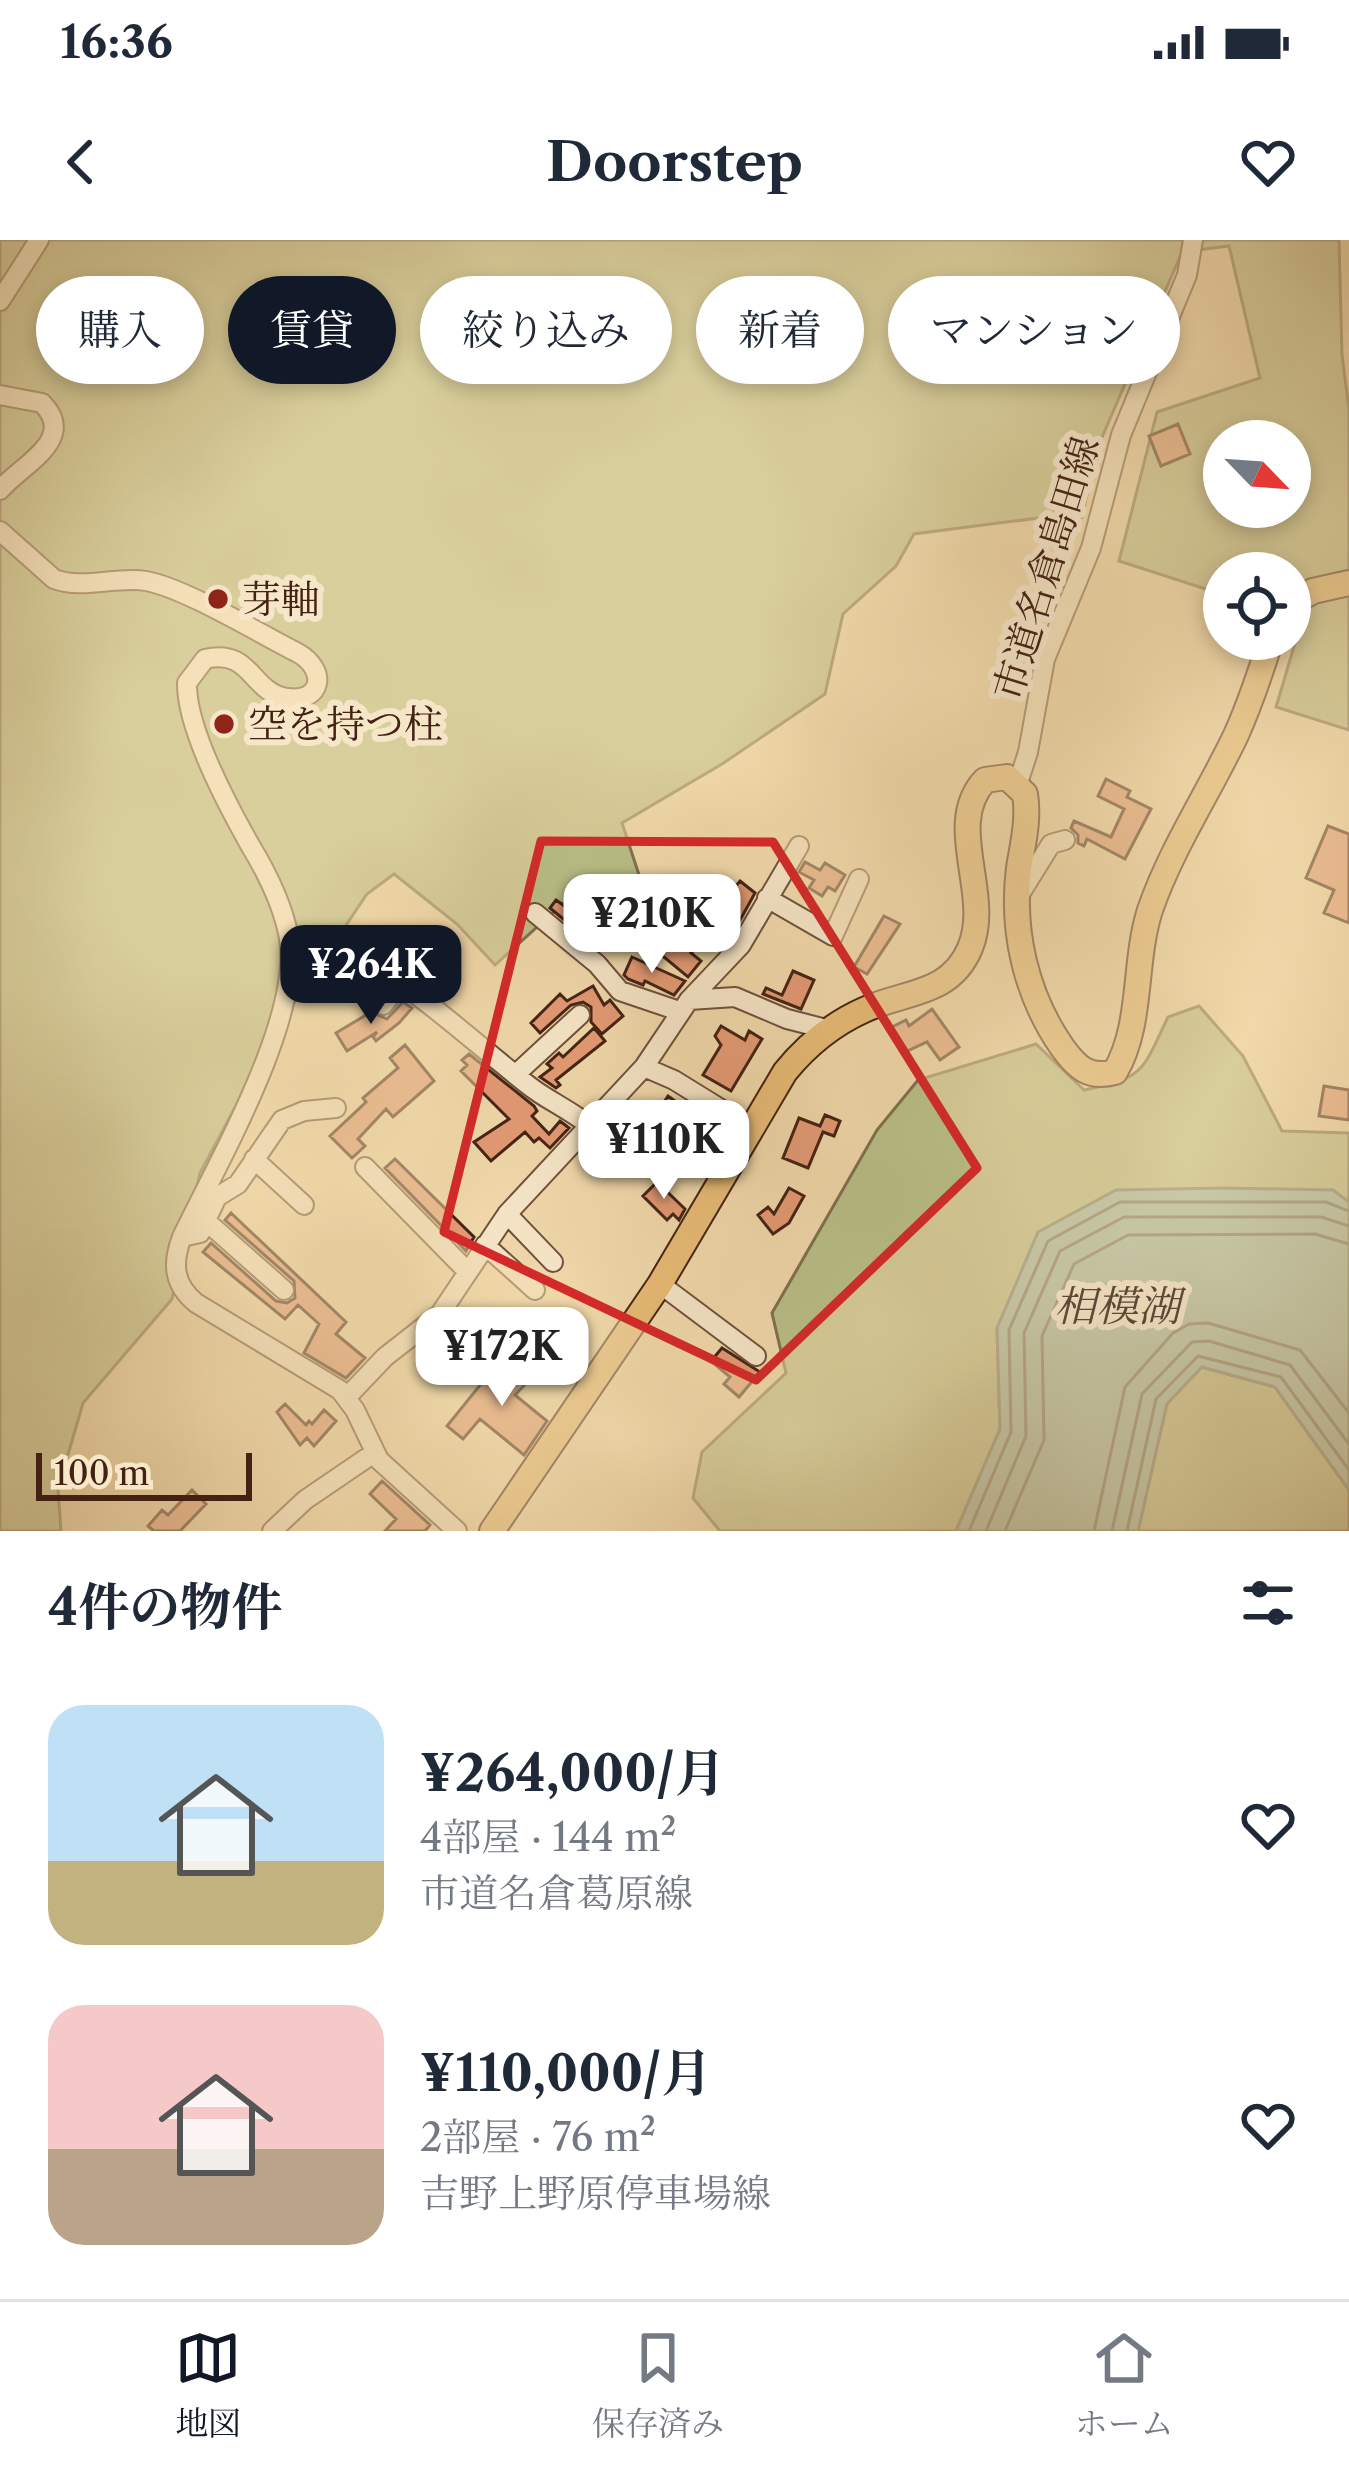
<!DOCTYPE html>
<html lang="ja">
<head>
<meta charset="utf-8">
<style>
	:root { --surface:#fff; --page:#f2f2f3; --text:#1f2937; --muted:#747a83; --line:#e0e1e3; --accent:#111827 }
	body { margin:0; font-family:"Libre Caslon Text","Noto Serif JP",serif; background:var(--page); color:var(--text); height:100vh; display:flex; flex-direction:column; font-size:45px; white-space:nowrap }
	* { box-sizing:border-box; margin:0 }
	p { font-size:39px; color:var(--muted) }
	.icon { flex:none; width:66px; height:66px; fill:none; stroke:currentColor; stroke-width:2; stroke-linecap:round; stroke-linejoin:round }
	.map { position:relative; height:1291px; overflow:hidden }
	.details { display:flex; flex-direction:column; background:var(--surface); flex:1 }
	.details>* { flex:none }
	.hud { position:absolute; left:36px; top:36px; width:1278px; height:108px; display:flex; gap:24px }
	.needle { width:78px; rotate:115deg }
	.controls { position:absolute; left:1203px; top:180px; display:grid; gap:24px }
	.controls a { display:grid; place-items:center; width:108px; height:108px; border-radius:50%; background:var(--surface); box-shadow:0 6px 18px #0003; font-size:60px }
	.scale { position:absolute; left:36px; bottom:30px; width:216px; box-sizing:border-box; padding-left:12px; border:6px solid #432214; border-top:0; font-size:33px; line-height:42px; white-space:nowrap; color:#432214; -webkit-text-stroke:9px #f7e7c9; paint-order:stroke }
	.price { position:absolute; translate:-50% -102px; padding:0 27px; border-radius:24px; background:#fff; color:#222; font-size:39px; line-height:78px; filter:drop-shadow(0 3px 6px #0008) }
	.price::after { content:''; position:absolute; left:50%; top:72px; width:36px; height:27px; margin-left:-18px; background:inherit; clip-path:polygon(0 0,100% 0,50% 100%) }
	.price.on { background:var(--accent); color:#fff }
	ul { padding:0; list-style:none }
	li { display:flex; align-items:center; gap:36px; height:300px; padding:0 48px }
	li span { display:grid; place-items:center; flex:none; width:336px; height:240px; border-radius:36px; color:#555 }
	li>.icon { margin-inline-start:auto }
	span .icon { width:144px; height:144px; fill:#fffc; stroke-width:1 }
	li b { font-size:51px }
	h2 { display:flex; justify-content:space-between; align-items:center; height:144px; padding:0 48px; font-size:51px }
	.pill { padding:0 42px; border-radius:54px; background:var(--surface); box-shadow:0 6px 18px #0003; font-size:42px; line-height:108px }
	.pill.on { background:var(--accent); color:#fff }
	.status { display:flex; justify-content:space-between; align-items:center; height:84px; padding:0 60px; background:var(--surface); direction:ltr }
	.status svg { height:33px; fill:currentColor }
	header { display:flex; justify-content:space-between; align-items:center; height:156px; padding:0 48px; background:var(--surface); font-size:54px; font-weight:700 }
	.dock { display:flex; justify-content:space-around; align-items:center; height:168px; border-top:3px solid var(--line); background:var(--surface); font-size:33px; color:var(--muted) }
	.dock a { display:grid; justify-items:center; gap:6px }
	.dock .on { color:var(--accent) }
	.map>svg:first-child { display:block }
</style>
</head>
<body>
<div class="status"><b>16:36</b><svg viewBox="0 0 49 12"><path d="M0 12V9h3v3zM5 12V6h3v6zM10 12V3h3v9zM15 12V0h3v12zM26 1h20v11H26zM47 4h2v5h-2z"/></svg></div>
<header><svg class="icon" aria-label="back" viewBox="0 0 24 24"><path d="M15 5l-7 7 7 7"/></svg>Doorstep<svg class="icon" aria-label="heart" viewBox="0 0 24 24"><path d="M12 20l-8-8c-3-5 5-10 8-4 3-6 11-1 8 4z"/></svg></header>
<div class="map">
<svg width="1349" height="1291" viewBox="0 0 1349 1291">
	<rect width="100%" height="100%" fill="#f2daac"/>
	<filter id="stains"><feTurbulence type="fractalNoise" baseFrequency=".00167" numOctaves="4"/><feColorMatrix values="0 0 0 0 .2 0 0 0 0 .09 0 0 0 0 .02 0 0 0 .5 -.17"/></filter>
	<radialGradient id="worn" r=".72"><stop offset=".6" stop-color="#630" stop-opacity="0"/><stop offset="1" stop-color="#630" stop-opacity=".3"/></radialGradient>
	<path fill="#bac089" stroke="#7e714e" stroke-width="3" fill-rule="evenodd" d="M0,0H1339L1342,115L1349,169V490L1276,467L1301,383L1290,378V333H1224V355L1119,321L1157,172L1260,138L1229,6L1182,12L1097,209L1082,277H1046L914,294L896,326L843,374L825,454L722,524L622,583L641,641L586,643L495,725L457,684L394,634L367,654L279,785L200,933L172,1059L83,1163L58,1249L61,1291H0ZM1224,201H1290V267H1224Z
		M1199,766L1243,816L1282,891L1349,893V962L1332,950L997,1088L1000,1189L956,1291H720L693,1258L702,1212L786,1133L772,1073L877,890L918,840L1036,804L1084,850C1145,838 1142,831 1168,777Z
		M1201,1127L1275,1147L1349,1250V1291H1138L1167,1163Z"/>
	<path fill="#9bbbaa" stroke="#787e6e" stroke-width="3" d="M1224,948L1333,950L1349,962V1250L1275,1147L1202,1127L1167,1164L1138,1291H956L1000,1189L997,1088L1038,992L1116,950Z"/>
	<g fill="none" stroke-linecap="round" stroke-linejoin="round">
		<path stroke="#6f6e5f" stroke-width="3" d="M969,1291L1011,1192L1009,1090L1048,1001L1120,962H1326L1349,971
			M986,1291L1026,1196L1024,1093L1060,1011L1124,977H1321L1349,986
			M1005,1291L1044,1200L1042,1096L1074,1024L1128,995L1315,994L1349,1004
			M1094,1291L1125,1147L1173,1093L1189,1084L1208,1083L1300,1110L1349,1173
			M1112,1291L1142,1154L1192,1102L1209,1101L1290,1125L1349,1204
			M1127,1291L1156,1159L1198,1116L1281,1137L1349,1230"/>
	</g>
	<path fill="#e59b75" stroke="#432214" stroke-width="3" d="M1178,184L1190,214L1161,226L1149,196Z
		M1106,539L1130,551L1127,557L1151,569L1125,619L1087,599L1084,606L1078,603V595L1071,588L1074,581L1111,597L1124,569L1098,556Z
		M1328,586L1349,594V683L1324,673L1334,650L1306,638Z
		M805,622L820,630L825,623L845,635L835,651L828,647L822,656L809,648L814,640L799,632Z
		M740,641L755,653L739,682L719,666Z
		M556,660L577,675L588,662L604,675L587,699L550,668Z
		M884,676L900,684L867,734L854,727Z
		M667,678L674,684L679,679L699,705L691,713L701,721L688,737L647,703Z
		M632,717L685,741L674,755L645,741L643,745L628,739L624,735Z
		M793,731L814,740L801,769L763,754L766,748L782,755Z
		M593,746L604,765L610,760L623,776L602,794L591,782V767L583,762L571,765L540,793L531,783L560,754L567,761Z
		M403,762L412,768L399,783L376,801L373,797L377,792L347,811L336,793L371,772L387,779Z
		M932,769L959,807L940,820L927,802L903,813L892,787L906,780L909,786Z
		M721,786L745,800L749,791L762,799L731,851L703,835L721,805L715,796Z
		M594,788L605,801L556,840L560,845L556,848L540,837L552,828L547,824L559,813L563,817Z
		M405,805L434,841L393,877L386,869L358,899L365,906L352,918L330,896L366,862L363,858L398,828L390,818Z
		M469,814L534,866L537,871L532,876L549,894L560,881L569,888L550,908L539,898L534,902L525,892L491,921L474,902L509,879L461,831L467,825L462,820Z
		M1324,846L1349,850V880L1319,876Z
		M668,856L682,866L675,876L680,879L667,898L648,886Z
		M825,875L840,881L834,896L823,892L808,928L783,918L799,878L820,886Z
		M395,919L474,997L466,1011L385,928Z
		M657,942L685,969L679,980L673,974L667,980L643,956Z
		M789,948L804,956L789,983L773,994L758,975L768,967L774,974Z
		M231,973L346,1082L336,1094L365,1118L346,1138L304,1113L319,1084L298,1065L285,1079L203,1012L211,1003L276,1061L287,1063L295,1058L294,1041L225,980Z
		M722,1108L760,1132L739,1157L724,1144L730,1137L711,1121Z
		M518,1116L536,1133L515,1155L547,1181L524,1215L480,1179L463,1199L447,1186L489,1134L497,1140Z
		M285,1164L306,1185L309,1181L312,1184L324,1170L336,1181L314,1206L307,1198L300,1205L277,1172Z
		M382,1241L430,1285L425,1291H385L396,1279L370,1254Z
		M192,1250L206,1264L180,1291H154L148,1286L162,1270L168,1275Z"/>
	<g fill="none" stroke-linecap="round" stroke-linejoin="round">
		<g stroke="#6f503a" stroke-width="22">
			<path id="minor" d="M0,61L39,0
				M0,155L42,163C78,200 22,224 0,250
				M0,291L54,339C83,350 116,336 146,341C185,348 260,394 298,413C328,430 322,463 287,458C250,452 252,408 205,419L187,443C186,488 228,566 250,605C267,633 283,665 289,698C302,778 218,922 182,997C172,1023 173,1044 196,1063L340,1150L355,1170L379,1220L457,1291
				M1018,543L1028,512L1045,419L1091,308L1121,195L1187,35L1193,0
				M1020,654L1051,604L1065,600
				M767,658L833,696L859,639
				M535,673L597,724L620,751L679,771
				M421,703L401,743C445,775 485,811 528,845C548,861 571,870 591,887
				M689,760L741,705L799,606
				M383,765L401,743
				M644,827L674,840L750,887
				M516,834L580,775
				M254,919L304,965
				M365,927L467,1031
				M507,974L553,1022
				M206,981L284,1050
				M182,997L200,993L217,957L238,944L282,880L304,871L336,868
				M485,1005L535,1050
				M660,1044L756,1116
				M347,1157L385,1117L440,1074L507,974L644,827L689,760L735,757L787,779L830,790
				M272,1291L305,1260L374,1213"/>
		</g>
		<g stroke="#432214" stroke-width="28">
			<path id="major" d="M1290,364L1313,351L1349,343
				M492,1291L660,1044L785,832C806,806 833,784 864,770C904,751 950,756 970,708C993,654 943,585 985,540L1007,537L1025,554C1029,580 1023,603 1019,628C1011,691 1026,755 1062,807C1077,828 1089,839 1115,832C1143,784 1133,723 1150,670C1171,609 1208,554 1236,495C1250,464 1261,431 1271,399"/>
		</g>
		<use href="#minor" stroke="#f7e7c9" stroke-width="18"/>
		<use href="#major" stroke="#e9bd76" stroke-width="24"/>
	</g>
	<path d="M0 0H1349V1291H0ZM541,601L773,602L977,928L756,1140L444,992Z" fill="#f2daac" fill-opacity=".55" fill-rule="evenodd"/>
	<path fill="none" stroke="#d62828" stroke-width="9" stroke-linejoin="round" d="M541,601L773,602L977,928L756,1140L444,992Z"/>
	<g fill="#8f2418" stroke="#f7e7c9" stroke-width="4.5">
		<circle cx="218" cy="359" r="12"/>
		<circle cx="224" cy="484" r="12"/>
	</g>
	<g text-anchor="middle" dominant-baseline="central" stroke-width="12" stroke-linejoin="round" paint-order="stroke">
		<g font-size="39" fill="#432214" stroke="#f7e7c9">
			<text transform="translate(1046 328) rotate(-73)">市道名倉島田線</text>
		</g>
		<g font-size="39" fill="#432214" stroke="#f7e7c9" text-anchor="start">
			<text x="242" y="359">芽軸</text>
			<text x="248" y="484">空を持つ柱</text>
		</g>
		<g font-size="42" font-style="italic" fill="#59483a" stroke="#f7e7c9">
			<text x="1117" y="1066">相模湖</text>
		</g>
	</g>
	<rect width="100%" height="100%" filter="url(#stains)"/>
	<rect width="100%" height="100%" fill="url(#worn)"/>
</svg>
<div class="controls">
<a><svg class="needle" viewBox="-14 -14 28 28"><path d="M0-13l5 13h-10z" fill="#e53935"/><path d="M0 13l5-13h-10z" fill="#747a83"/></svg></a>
<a><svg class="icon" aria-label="locate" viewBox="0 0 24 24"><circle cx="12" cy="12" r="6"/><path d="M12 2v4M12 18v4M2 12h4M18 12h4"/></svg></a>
</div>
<div class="scale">100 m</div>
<b class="price" style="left:652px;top:736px">¥210K</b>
<b class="price on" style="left:371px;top:787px">¥264K</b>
<b class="price" style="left:664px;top:962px">¥110K</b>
<b class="price" style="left:502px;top:1169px">¥172K</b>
<div class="hud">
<a class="pill">購入</a>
<a class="pill on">賃貸</a>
<a class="pill">絞り込み</a>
<a class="pill">新着</a>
<a class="pill">マンション</a>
</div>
</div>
<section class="details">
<h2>4件の物件<svg class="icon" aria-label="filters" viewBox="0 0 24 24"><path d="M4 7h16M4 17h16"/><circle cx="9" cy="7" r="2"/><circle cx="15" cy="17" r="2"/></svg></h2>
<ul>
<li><span style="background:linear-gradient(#bfe0f5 65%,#c2b280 0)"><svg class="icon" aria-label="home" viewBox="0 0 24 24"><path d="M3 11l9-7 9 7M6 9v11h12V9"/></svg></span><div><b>¥264,000/月</b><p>4部屋 · 144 m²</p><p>市道名倉葛原線</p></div><svg class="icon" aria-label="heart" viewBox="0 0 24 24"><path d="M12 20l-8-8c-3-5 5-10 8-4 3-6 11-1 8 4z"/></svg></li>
<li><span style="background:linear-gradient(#f6c9c9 60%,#b9a48a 0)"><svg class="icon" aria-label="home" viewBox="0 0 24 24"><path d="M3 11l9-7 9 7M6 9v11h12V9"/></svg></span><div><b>¥110,000/月</b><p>2部屋 · 76 m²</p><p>吉野上野原停車場線</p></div><svg class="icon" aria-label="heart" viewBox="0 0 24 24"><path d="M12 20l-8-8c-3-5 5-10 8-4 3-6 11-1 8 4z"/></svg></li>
</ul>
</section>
<nav class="dock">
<a class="on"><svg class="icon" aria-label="map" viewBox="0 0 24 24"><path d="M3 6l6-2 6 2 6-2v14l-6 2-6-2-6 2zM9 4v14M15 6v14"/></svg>地図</a>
<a><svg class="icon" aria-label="saved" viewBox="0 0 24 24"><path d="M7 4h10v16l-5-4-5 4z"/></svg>保存済み</a>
<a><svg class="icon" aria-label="home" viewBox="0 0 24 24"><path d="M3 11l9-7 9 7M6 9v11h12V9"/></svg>ホーム</a>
</nav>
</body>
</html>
